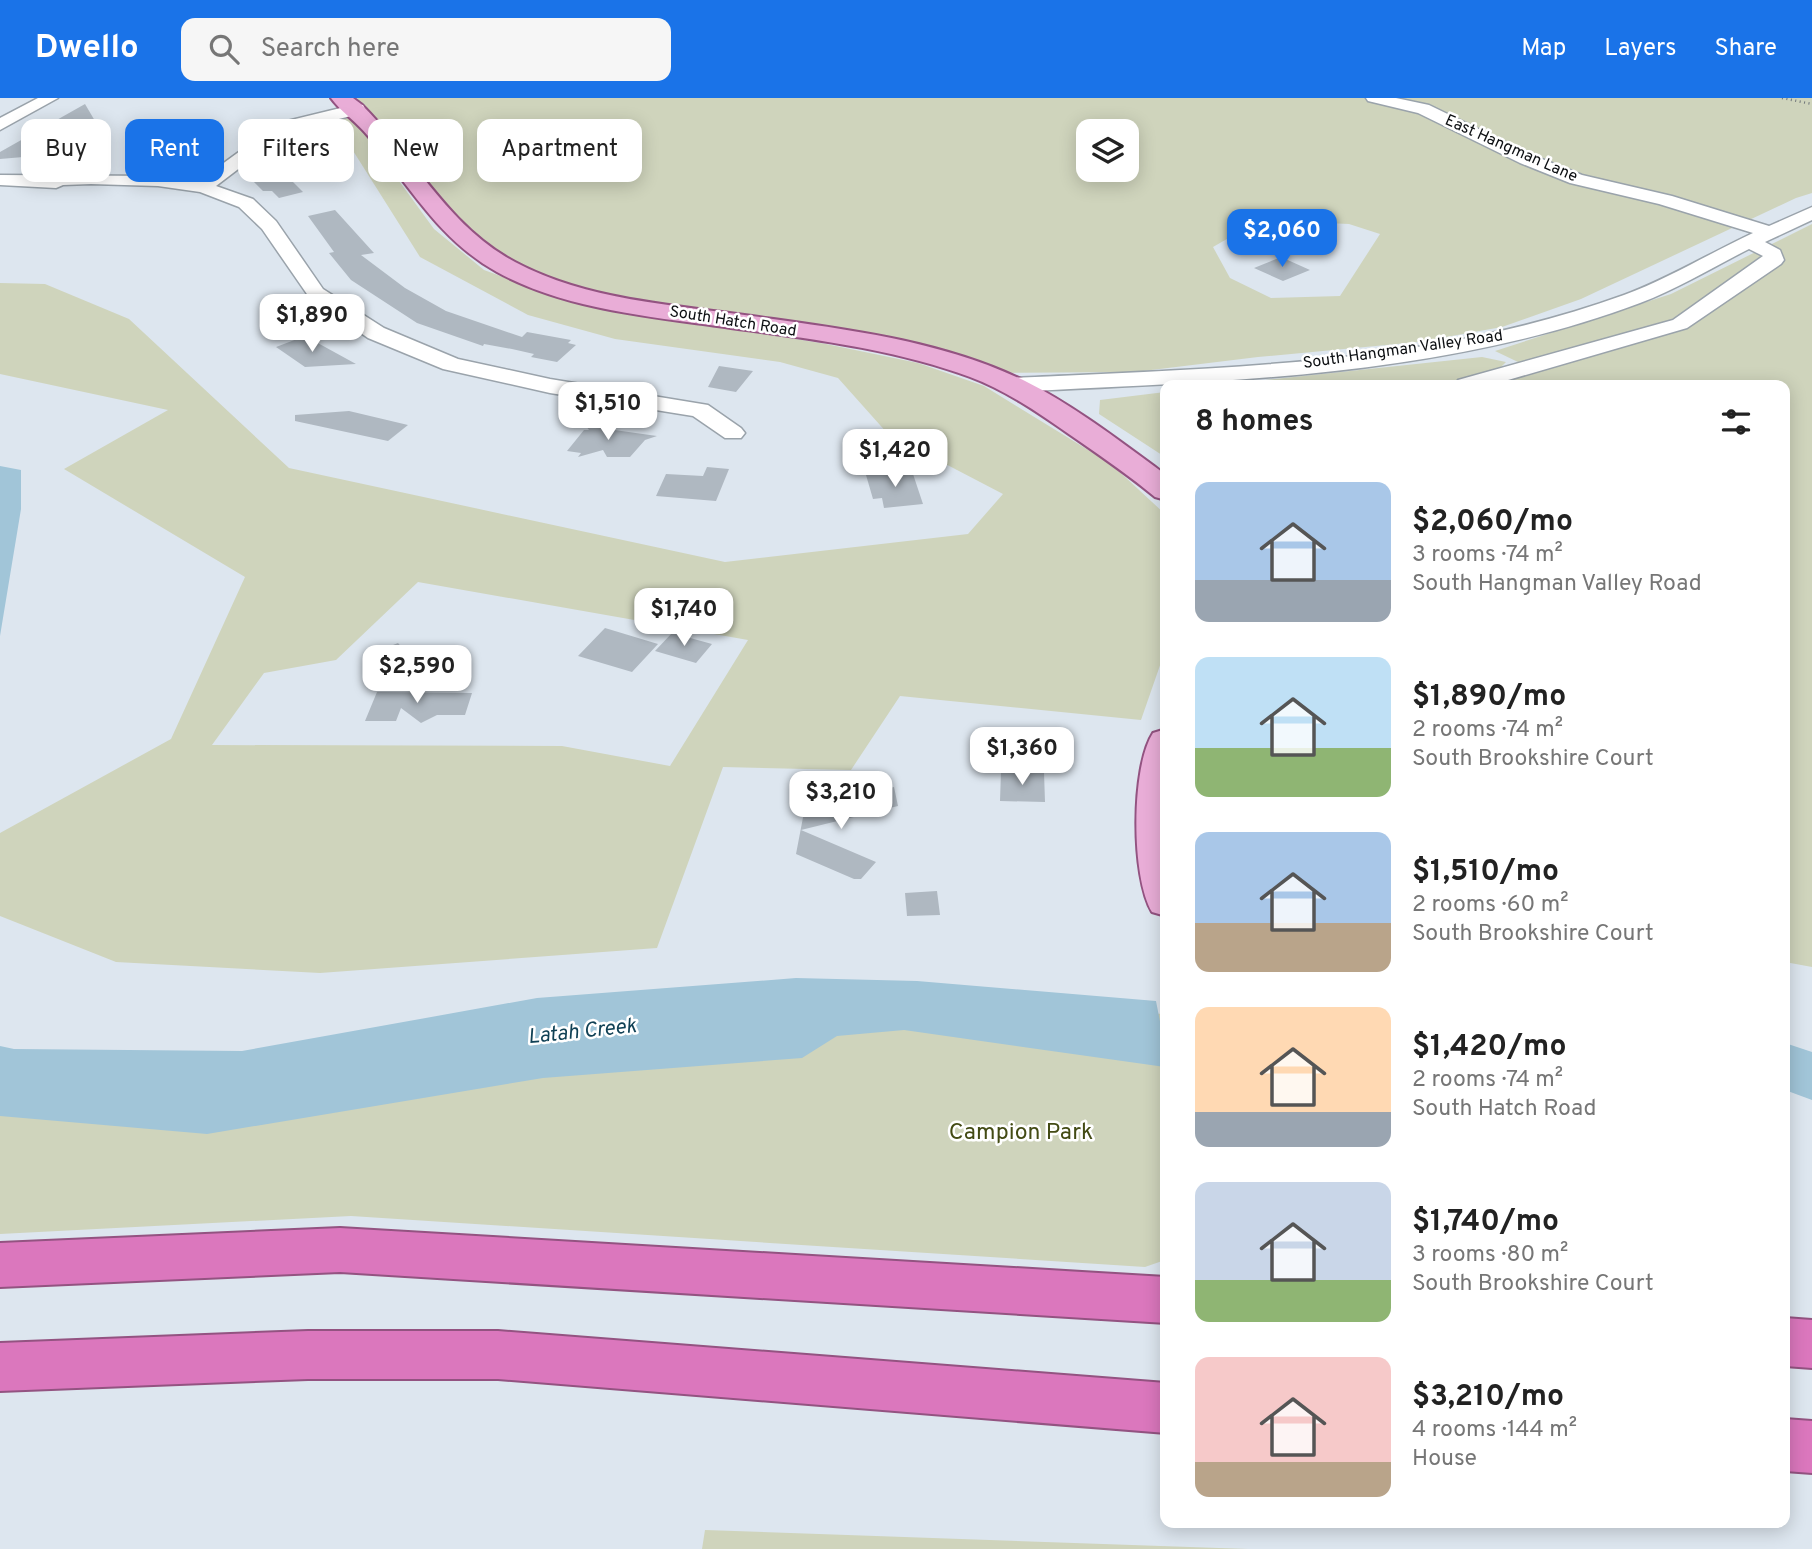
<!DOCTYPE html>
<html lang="en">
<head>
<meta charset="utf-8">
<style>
	:root { --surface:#fff; --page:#f6f6f6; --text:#222; --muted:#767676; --accent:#1a73e8 }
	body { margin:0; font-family:Overpass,sans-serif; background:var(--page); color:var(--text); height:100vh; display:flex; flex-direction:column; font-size:26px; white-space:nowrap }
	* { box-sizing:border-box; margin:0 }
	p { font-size:23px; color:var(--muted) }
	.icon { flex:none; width:38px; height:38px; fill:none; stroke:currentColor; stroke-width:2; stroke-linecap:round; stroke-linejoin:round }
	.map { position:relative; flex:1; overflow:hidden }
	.side { position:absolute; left:1160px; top:282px; width:630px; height:1148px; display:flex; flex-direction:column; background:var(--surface); border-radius:14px; box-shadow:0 4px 18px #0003 }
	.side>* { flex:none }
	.banner { position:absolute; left:21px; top:21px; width:665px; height:63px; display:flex; gap:14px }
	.controls { position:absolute; left:1076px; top:21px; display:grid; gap:14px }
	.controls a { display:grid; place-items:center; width:63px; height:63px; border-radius:14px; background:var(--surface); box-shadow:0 4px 18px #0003; font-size:35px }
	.price { position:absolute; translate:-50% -60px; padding:0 16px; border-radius:14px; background:#fff; color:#222; font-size:23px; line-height:46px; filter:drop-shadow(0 2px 4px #0008) }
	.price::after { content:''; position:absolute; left:50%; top:42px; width:21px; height:16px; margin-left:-10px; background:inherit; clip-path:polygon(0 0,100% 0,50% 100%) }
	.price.current { background:var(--accent); color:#fff }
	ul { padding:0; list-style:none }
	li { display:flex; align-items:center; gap:21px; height:175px; padding:0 35px }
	li span { display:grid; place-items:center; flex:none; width:196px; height:140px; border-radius:14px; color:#555 }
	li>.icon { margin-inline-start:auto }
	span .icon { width:84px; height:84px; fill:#fffc; stroke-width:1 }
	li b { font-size:30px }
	h2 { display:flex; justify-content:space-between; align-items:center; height:84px; padding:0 35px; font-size:30px }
	.pill { padding:0 24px; border-radius:14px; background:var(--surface); box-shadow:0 4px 18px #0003; font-size:24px; line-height:63px }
	.pill.current { background:var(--accent); color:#fff }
	header { display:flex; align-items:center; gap:42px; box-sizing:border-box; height:98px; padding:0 35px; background:var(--accent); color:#fff }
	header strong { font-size:33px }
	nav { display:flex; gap:38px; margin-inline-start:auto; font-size:24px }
	.search { width:490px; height:63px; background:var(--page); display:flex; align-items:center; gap:18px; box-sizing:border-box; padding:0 24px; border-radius:14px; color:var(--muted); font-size:26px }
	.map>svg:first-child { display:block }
</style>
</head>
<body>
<header>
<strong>Dwello</strong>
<div class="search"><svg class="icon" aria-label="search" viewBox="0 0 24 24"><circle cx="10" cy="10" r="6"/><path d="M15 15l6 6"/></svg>Search here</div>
<nav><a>Map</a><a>Layers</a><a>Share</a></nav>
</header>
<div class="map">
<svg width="1812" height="1451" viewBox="0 0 1812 1451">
	<rect width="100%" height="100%" fill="#dde6ef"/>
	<path fill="#cfd4bc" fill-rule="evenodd" d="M357,0H1812V95L1796,100L1581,201L1502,229L1418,244L1258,259L1135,274L998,275L745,219L590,193L535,174L491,152L449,116ZM1088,33H1127V72H1088ZM1260,122L1349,126L1380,136L1340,198L1271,200L1230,180L1213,149Z
		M351,17L434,131L484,172L541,193L605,210L826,246L918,265L984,288L1111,366L1165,416V553L1141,622L900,598L851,672L723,669L657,850L320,875L116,864L0,818V735L171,641L245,479L64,371L168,312L0,276V185L45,186L129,221L289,370L725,464L968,436L1003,396L888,336L838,280L780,264L615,241L528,217L420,159L333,21ZM418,484L748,542L670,668L562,648L212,647L264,575L336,562Z
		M1812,126V869L1785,864V287H1469L1463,281L1440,287H1217L1482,259L1506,264L1499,271L1518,264L1495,253L1671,196Z
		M1165,294V359L1099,316L1100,302Z
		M898,904L1165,916V1162L1145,1169L351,1118L0,1136V980Z
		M705,1432L1248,1451H702Z"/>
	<path fill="#a1c5d8" d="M0,368L21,372V411L0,538Z
		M796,880L917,883L1156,903L1165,949V969L904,932L837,938L802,960L543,980L207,1036L0,1018V948L14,951L242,953L537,900Z"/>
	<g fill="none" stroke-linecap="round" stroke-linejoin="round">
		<path fill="#a1c5d8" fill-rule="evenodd" d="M1785,945L1812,954V1002L1785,992Z"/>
	</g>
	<path fill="#afb8c1" d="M85,6L95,23L35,58L0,61V54Z
		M284,54L312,57L287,78L303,94L279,100L272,93H263L249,79Z
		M335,112L374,155L361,157L405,190L446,213L522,239L527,234L571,242L568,245L576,247L557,264L531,259L534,256L512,251L484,246L483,248L417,225L351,182L329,155L334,154L308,118Z
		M1281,159L1310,172L1283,183L1254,170Z
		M305,238L356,266L305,269L276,249Z
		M719,268L753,273L736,294L708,289Z
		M349,313L408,327L388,343L295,323V317Z
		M586,328L657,338L645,342L630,359H607L603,352L578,359L581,355L567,353L584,332H589Z
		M707,369L729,371L716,403L656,398L666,376L703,378Z
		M912,373L923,406L884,410L882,400L873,401L866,377Z
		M605,530L658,546L632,574L578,558Z
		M672,535L712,546L696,565L655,553Z
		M398,545L418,568L385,584L363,559Z
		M377,594H381L472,595L465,617H437L421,625L401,610L396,623H365Z
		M1001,673L1044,674L1045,704L1000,703Z
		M894,689L898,708L801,732L876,764L861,781H854L796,756L805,709Z
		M937,793L940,817L907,818L905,795Z"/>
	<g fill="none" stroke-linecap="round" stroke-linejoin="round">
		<g stroke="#9aa3ab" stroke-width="3">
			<path id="minor" d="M38,0H58L0,32V20Z
				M1366,0H1396L1429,7L1532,57L1582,77L1672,98L1769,128L1812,109V122L1765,144L1780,152L1784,162L1781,166L1687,230L1491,287H1455L1458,282L1673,222L1763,158L1749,151C1713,169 1678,191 1640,205C1441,280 1222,283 1012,294L1004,292L1001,287L1004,282L1012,280C1217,270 1429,268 1624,197C1668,181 1710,155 1753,135L1659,106L1570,85L1520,65L1418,15L1368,3Z
				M357,6L363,7L365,11L363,15L262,40L265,49L262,53L216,88L253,101L276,123L323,191L384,230L458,261L550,281L708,307L741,330L745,335L741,340H725L693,318L550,295L443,271L368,240L309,199L262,131L239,109L200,94L158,88L91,86L63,87L56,90L0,87V77L158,78L199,83L247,48L243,37L246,33Z"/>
		</g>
		<g stroke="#935381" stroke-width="4">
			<path id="major" d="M331,0H353L361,6C414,58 447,128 515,164C586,202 674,207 752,218C844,231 941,242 1025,283C1071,306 1116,340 1158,371L1166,377V402L1155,399C1131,379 1105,361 1079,343C1044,319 1010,294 970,279C889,249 802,240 717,228C644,218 563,210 497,174C439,142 409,87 368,38C357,24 341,14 331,0Z
				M1166,631V818L1152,814C1131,779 1131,669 1153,635Z"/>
		</g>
		<g stroke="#935381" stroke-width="4">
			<path id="highway" d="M340,1130L1166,1179V1225L340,1174L0,1189V1145Z
				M1785,1220L1812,1222V1270L1785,1268Z
				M308,1233H498L1166,1285V1335L498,1281H308L0,1293V1245Z
				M1785,1321L1812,1323V1375L1785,1373Z"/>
		</g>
		<path stroke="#6f757a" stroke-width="2.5" stroke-dasharray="1 3.5" stroke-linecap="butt" d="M1782,0L1812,6"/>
		<use href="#minor" fill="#fff" fill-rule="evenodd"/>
		<use href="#major" fill="#e9add7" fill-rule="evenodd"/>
		<use href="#highway" fill="#db77bd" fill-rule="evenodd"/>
	</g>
	<g text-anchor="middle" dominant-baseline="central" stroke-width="5" stroke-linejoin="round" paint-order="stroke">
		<g font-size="16" fill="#0c0f12" stroke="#fff">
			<text transform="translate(1511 51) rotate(24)">East Hangman Lane</text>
			<text transform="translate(733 224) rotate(9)">South Hatch Road</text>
			<text transform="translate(1403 252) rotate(-8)">South Hangman Valley Road</text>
		</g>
		<g font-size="21" font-style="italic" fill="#104155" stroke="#fff">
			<text transform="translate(582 934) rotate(-6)">Latah Creek</text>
		</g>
		<g font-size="23" fill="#434b14" stroke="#fff">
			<text x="1021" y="1035">Campion Park</text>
		</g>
	</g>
</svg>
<div class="controls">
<a><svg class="icon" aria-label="layers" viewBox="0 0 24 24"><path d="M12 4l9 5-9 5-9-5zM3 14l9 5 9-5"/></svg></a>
</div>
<b class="price current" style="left:1282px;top:171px">$2,060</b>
<b class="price" style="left:312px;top:256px">$1,890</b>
<b class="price" style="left:608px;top:344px">$1,510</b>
<b class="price" style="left:895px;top:391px">$1,420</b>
<b class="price" style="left:684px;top:550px">$1,740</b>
<b class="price" style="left:417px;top:607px">$2,590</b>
<b class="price" style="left:1022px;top:689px">$1,360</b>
<b class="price" style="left:841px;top:733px">$3,210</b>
<div class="banner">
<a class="pill">Buy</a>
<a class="pill current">Rent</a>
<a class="pill">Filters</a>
<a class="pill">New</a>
<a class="pill">Apartment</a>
</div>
<section class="side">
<h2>8 homes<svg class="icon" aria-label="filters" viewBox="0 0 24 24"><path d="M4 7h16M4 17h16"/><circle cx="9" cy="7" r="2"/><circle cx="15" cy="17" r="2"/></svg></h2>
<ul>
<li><span style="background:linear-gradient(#a9c7e8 70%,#9aa5b1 0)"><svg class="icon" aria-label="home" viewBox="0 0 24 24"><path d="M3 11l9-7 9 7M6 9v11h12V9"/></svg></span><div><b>$2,060/mo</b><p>3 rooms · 74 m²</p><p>South Hangman Valley Road</p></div></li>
<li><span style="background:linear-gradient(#bfe0f5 65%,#8fb573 0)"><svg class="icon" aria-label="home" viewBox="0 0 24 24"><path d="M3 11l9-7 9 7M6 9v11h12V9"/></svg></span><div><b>$1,890/mo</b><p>2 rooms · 74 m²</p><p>South Brookshire Court</p></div></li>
<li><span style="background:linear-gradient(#a9c7e8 65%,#b9a48a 0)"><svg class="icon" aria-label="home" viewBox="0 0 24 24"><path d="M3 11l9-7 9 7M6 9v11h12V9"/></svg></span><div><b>$1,510/mo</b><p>2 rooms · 60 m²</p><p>South Brookshire Court</p></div></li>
<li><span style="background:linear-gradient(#ffd9b3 75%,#9aa5b1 0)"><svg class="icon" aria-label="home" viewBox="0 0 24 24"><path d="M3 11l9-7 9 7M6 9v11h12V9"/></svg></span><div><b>$1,420/mo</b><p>2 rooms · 74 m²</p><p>South Hatch Road</p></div></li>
<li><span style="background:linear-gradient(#c9d6e8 70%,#8fb573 0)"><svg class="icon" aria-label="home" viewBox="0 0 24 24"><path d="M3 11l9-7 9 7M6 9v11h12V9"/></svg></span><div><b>$1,740/mo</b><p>3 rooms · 80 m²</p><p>South Brookshire Court</p></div></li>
<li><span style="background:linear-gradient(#f6c9c9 75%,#b9a48a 0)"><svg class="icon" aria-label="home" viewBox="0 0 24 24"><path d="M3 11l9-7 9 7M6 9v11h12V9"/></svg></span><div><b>$3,210/mo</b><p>4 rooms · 144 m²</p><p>House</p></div></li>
</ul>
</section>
</div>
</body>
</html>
